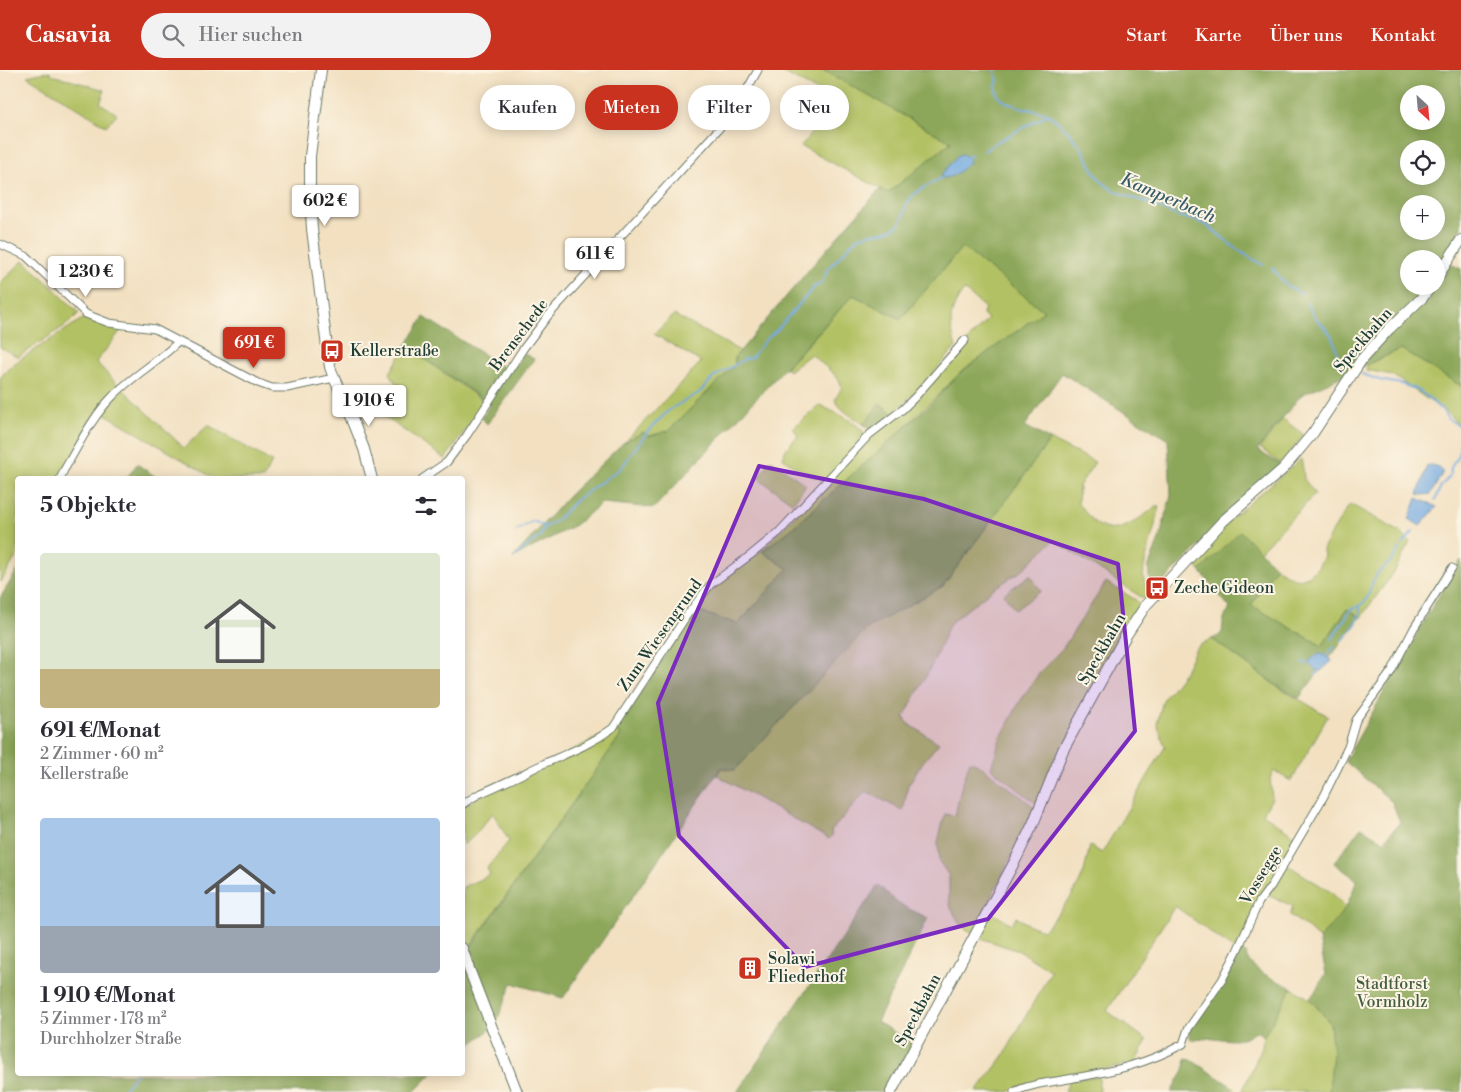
<!DOCTYPE html>
<html lang="de">
<head>
<meta charset="utf-8">
<style>
	:root { --surface:#fff; --page:#f2f2f3; --text:#2b2b33; --muted:#7c7c81; --accent:#c8321e }
	body { margin:0; font-family:"Libre Bodoni",serif; background:var(--page); color:var(--text); height:100vh; display:flex; flex-direction:column; font-size:19px; white-space:nowrap }
	* { box-sizing:border-box; margin:0 }
	p { font-size:16px; color:var(--muted) }
	.icon { flex:none; width:28px; height:28px; fill:none; stroke:currentColor; stroke-width:2; stroke-linecap:round; stroke-linejoin:round }
	.map { position:relative; flex:1; overflow:hidden }
	.side { position:absolute; left:15px; top:406px; width:450px; height:600px; display:flex; flex-direction:column; background:var(--surface); border-radius:5px; box-shadow:0 2px 12px #0003 }
	.side>* { flex:none }
	.banner { position:absolute; left:480px; top:15px; width:475px; height:45px; display:flex; gap:10px }
	.needle { width:32px; rotate:154deg }
	.controls { position:absolute; left:1400px; top:15px; display:grid; gap:10px }
	.controls a { display:grid; place-items:center; width:45px; height:45px; border-radius:50%; background:var(--surface); box-shadow:0 2px 12px #0003; font-size:25px }
	.price { position:absolute; translate:-50% -42px; padding:0 11px; border-radius:5px; background:#fff; color:#222; font-size:16px; line-height:32px; filter:drop-shadow(0 1px 2px #0008) }
	.price::after { content:''; position:absolute; left:50%; top:30px; width:15px; height:11px; margin-left:-8px; background:inherit; clip-path:polygon(0 0,100% 0,50% 100%) }
	.price.current { background:var(--accent); color:#fff }
	ul { padding:0; list-style:none }
	li { display:grid; align-content:center; gap:10px; height:265px; padding:0 25px }
	li span { display:grid; place-items:center; height:155px; border-radius:5px; color:#555 }
	li>.icon { margin-inline-start:auto }
	span .icon { width:90px; height:90px; fill:#fffc; stroke-width:1 }
	li b { font-size:21px }
	h2 { display:flex; justify-content:space-between; align-items:center; height:60px; padding:0 25px; font-size:21px }
	.chip { padding:0 18px; border-radius:22px; background:var(--surface); box-shadow:0 2px 12px #0003; font-size:18px; line-height:45px }
	.chip.current { background:var(--accent); color:#fff }
	header { display:flex; align-items:center; gap:30px; box-sizing:border-box; height:70px; padding:0 25px; background:var(--accent); color:#fff }
	header strong { font-size:24px }
	nav { display:flex; gap:28px; margin-inline-start:auto; font-size:18px }
	.search { width:350px; height:45px; background:var(--page); display:flex; align-items:center; gap:12px; box-sizing:border-box; padding:0 18px; border-radius:28px; color:var(--muted); font-size:19px }
	.map>svg:first-child { display:block }
</style>
</head>
<body>
<header>
<strong>Casavia</strong>
<div class="search"><svg class="icon" aria-label="search" viewBox="0 0 24 24"><circle cx="10" cy="10" r="6"/><path d="M15 15l6 6"/></svg>Hier suchen</div>
<nav><a>Start</a><a>Karte</a><a>Über uns</a><a>Kontakt</a></nav>
</header>
<div class="map">
<svg width="1461" height="1022" viewBox="0 0 1461 1022">
	<rect width="100%" height="100%" fill="#fcf5e5"/>
	<filter id="ink" filterUnits="userSpaceOnUse"><feTurbulence type="fractalNoise" baseFrequency=".02" numOctaves="2"/><feDisplacementMap in="SourceGraphic" scale="10" xChannelSelector="R" yChannelSelector="G"/><feConvolveMatrix kernelMatrix="1 2 1 2 8 2 1 2 1" color-interpolation-filters="sRGB"/></filter>
	<filter id="wash" filterUnits="userSpaceOnUse"><feTurbulence type="fractalNoise" baseFrequency=".0096" numOctaves="4" result="noise"/><feDisplacementMap in="SourceGraphic" scale="20" xChannelSelector="R" yChannelSelector="G"/><feGaussianBlur stdDeviation="1.12" result="paint"/><feColorMatrix in="noise" values="0 0 0 0 0 0 0 0 0 0 0 0 0 0 0 0 0 1.4 0 .05"/><feComposite in="paint" operator="in"/></filter>
	<g filter="url(#wash)">
		<rect width="100%" height="100%" fill="#f2e0c1"/>
		<path fill="#b2c164" stroke="#687f4c" d="M778,0H823L951,72L888,123L801,76L837,31Z
			M50,1L52,5L105,20L100,33L117,44L106,56L27,6Z
			M962,177L1044,241L960,303L927,336L892,369L789,461L762,481L788,499L738,554L693,540L705,523L744,492L761,481L871,365L918,326L972,266L988,249L983,245L985,238L964,220C948,241 949,253 956,277L930,307L894,344L880,334L863,354C853,347 841,341 835,330L842,317L839,310L834,304L811,284L789,301L786,298L853,225L901,249Z
			M24,190L79,243L69,253L18,287L0,277V213Z
			M674,245L740,281L735,287V295L668,361L649,367L643,363L624,373L701,292L654,264Z
			M88,247L104,254L122,259L96,292L120,317L58,409H18L17,485L1,512L0,511V308L8,299L15,293L79,251Z
			M406,276L485,332L445,389L382,345L403,325L390,303Z
			M1401,279L1461,316V354H1457L1449,344L1392,305L1366,300L1368,294Z
			M123,319L184,378L208,355L272,392L263,409H215L107,345L104,340Z
			M820,335C834,343 856,350 865,364L864,367L824,411C809,405 795,398 783,388C786,374 791,375 798,365L793,358Z
			M1283,349L1304,365L1281,394L1260,378Z
			M1050,370L1095,392L1079,416L1078,434C1085,441 1091,451 1100,456C1119,468 1143,445 1159,435C1157,446 1155,456 1152,466C1148,486 1137,504 1149,523L1144,529L1054,470L1020,502L993,519L950,553L932,595L904,647L907,653L939,673L923,692L908,715L903,741L866,721L831,761L832,766L829,769L717,705L721,698L735,700L866,559L943,516Z
			M1301,389L1303,399L1304,409L1315,424L1260,481L1240,461L1200,501L1191,491L1228,451Z
			M771,390L806,415L793,433L758,408Z
			M1350,434L1400,462L1410,472L1394,502L1361,547L1347,539L1322,576L1250,535L1275,498L1297,510L1308,506L1318,497L1324,486L1323,480L1327,470Z
			M1030,505L1041,521L1015,540L1004,524Z
			M1106,512L1136,530L1142,536L1037,734L991,698L1000,669L1019,633L1040,602L1063,578Z
			M1212,569L1276,616L1328,646L1291,711L1274,701L1270,708L1272,728L1263,744L1297,767L1236,881L1175,836L1107,941L1147,970L1135,993L1017,1017L1009,1022H976L1003,987L1051,901L1019,881L977,867L992,843L1011,854L1016,847L1031,856L1043,860L1046,858L1071,827L1078,815L1084,802L1090,776L1102,783L1165,677L1157,654L1163,630L1185,601L1196,578L1205,572Z
			M613,660L621,665L468,879C458,870 463,831 463,817L490,805L487,798L509,771L493,743L473,767L463,775L462,738L465,734Z
			M970,691L978,694L1036,738L973,863L961,856L951,838L949,828V806L939,791L938,772L945,744L955,746L961,718Z
			M1286,794L1331,822L1346,838L1319,869L1310,860L1290,845L1293,836L1267,825Z
			M1292,918L1310,929L1330,952L1333,983L1329,1022H1242L1262,977L1263,967Z
			M1099,1006V1022H1065L1069,1010Z"/>
		<path fill="#8da75a" stroke="#567247" fill-rule="evenodd" d="M823,0H1461V161L1443,190L1461,199V316L1401,279L1301,325L1257,380L1281,395L1156,519L1152,518L1150,513L1148,498L1160,467L1171,425L1168,370L1062,303L1025,356L1050,370L943,516L866,559L735,700L721,698L563,928L512,913L495,956L463,980L462,874L469,879L621,665L613,660L655,602L693,540L738,554L788,499L762,481L789,461L928,337L960,303L1044,241L962,177L901,249L853,225L654,438L602,433L575,455L513,488L569,425L623,373L643,362L649,366L668,361L735,295V287L818,189L880,119L888,123L951,72ZM1409,24H1436V51H1409ZM1409,79H1436V106H1409ZM1409,134H1436V161H1409ZM1409,189H1436V216H1409Z
			M424,247L511,302L523,283L534,289L487,354L482,348L490,334L406,276Z
			M880,334L894,344L871,361L863,354Z
			M137,394L159,409H126Z
			M1240,461L1276,497L1251,535L1322,576L1347,539L1361,547L1299,628L1276,615L1212,569C1227,563 1220,561 1224,549C1225,545 1228,542 1230,538L1200,501Z
			M1461,490V1022H1329L1333,983L1330,953L1310,929L1326,904L1319,869L1346,838L1357,810L1334,793L1361,757L1384,771L1400,752L1392,732L1345,691L1432,537Z
			M17,501L18,1004H432L414,1022H0V528Z
			M878,815L899,834L928,848L877,952L913,973L887,1022H737Z
			M1240,880L1247,884L1246,886C1255,903 1275,909 1292,918L1263,967L1258,962H1254C1243,974 1226,969 1212,968C1205,968 1198,969 1191,970L1189,962Z
			M1186,989L1191,990L1236,1019L1223,1022H1171L1184,1000Z"/>
		<path fill="#72a8e0" stroke="#48728a" d="M962,84L968,87L969,92C962,100 952,109 941,108V105L957,86Z
			M1429,395C1435,395 1440,397 1443,402L1431,424L1423,425L1418,424L1427,396Z
			M1417,428L1437,437L1420,456L1409,449Z
			M1318,584H1321L1332,590V591L1321,601L1314,599L1309,594L1310,590Z"/>
		<g fill="none" stroke-linecap="round" stroke-linejoin="round">
			<path stroke="#72a8e0" stroke-width="2" d="M994,0L998,10C984,37 1036,38 1049,45C1059,50 1080,75 1085,84C1092,98 1097,111 1112,119C1124,126 1138,129 1151,134C1160,138 1169,143 1179,146C1187,149 1196,150 1204,154C1216,160 1224,170 1234,177C1243,184 1253,189 1263,195
				M984,81L995,73L1047,45
				M968,87L972,85
				M1272,198L1286,215L1302,224
				M1307,233C1312,247 1323,254 1331,265C1337,273 1337,286 1339,296L1342,298
				M1362,304L1379,310L1401,314L1418,320L1429,328L1438,337L1442,339L1448,349L1461,357
				M1435,430L1441,416L1450,406L1451,398L1458,385L1461,373
				M516,461L533,451L544,456
				M1403,474L1413,462
				M516,486C524,481 530,471 540,467L544,458L556,451L576,430L621,398L648,361L669,340L700,322L714,307L745,289L751,288L766,269L777,260L814,217L822,213L827,200L856,169C869,160 884,166 896,157C907,149 902,138 909,130C916,120 931,114 941,108
				M1332,569L1351,539C1372,535 1367,519 1377,504C1381,499 1387,496 1391,491C1394,487 1397,482 1400,478
				M1342,571C1352,560 1360,552 1360,538
				M1327,586L1334,577
				M1302,593H1309
				M1316,605L1318,601
				M122,1022L136,1004"/>
		</g>
	</g>
	<g filter="url(#ink)">
		<g fill="none" stroke-linecap="round" stroke-linejoin="round">
			<g stroke="#697665" stroke-width="9">
				<path id="street" d="M0,174L26,186L86,244L109,253L155,259L258,313L272,318H287L334,308
					M60,409L64,400C79,375 92,347 113,326C132,306 158,292 178,272
					M422,409L447,392L467,365L523,279L548,246L725,52L741,30L758,0
					M462,735L469,730L479,724C501,715 522,704 543,694C568,683 590,675 613,658L687,545L710,515L752,484L779,462L869,365L903,339L916,326L965,270
					M1014,1022C1032,1013 1055,1012 1074,1008C1113,1001 1147,994 1183,974L1188,959L1222,910L1237,881L1259,832L1271,816L1324,726L1348,677L1356,650L1391,602L1414,558L1452,498"/>
			</g>
			<g stroke="#697665" stroke-width="12">
				<path id="secondary" d="M321,0L310,86V125L312,159L327,277L330,297L334,308L349,341L364,379L372,409
					M1436,209L1461,170
					M462,878L469,899L517,1022
					M891,1022L1016,789L1033,754L1063,680L1125,567L1146,535L1223,451L1283,399L1313,363L1362,289L1389,259L1423,227L1431,216"/>
			</g>
			<use href="#street" stroke="#fff" stroke-width="7"/>
			<use href="#secondary" stroke="#fff" stroke-width="10"/>
		</g>
	</g>
	<path fill="#7b2cbf" fill-opacity="0.2" stroke="#7b2cbf" stroke-width="4" stroke-linejoin="round" d="M759,396L924,429L1118,494L1135,661L988,849L805,897L679,766L658,633Z"/>
	<defs>
		<g id="bus-square" transform="scale(1.25)"><rect x="-9" y="-9" width="18" height="18" rx="4" fill="#c8321e" stroke="#fcf5e5"/><path d="M-5-6H5V4H4V6H2V4H-2V6H-4V4H-5ZM-3.5-4V0h7V-4ZM-3.5 1.2v1.5H-2V1.2ZM2 1.2v1.5H3.5V1.2Z" fill="#fff"/></g>
		<g id="building-square" transform="scale(1.25)"><rect x="-9" y="-9" width="18" height="18" rx="4" fill="#c8321e" stroke="#fcf5e5"/><path d="M-4-6H4V6H1V3H-1V6H-4ZM-2.5-4.3h1.7v1.8h-1.7ZM.8-4.3h1.7v1.8H.8ZM-2.5-1h1.7V.8h-1.7ZM.8-1h1.7V.8H.8Z" fill="#fff"/></g>
	</defs>
	<g fill-rule="evenodd">
		<use href="#bus-square" x="332" y="281"/>
		<use href="#bus-square" x="1157" y="518"/>
		<use href="#building-square" x="750" y="898"/>
	</g>
	<g text-anchor="middle" dominant-baseline="central" stroke-width="4" stroke-linejoin="round" paint-order="stroke">
		<g font-size="16" fill="#1f3d34" stroke="#fcf5e5">
			<text transform="translate(519 265) rotate(-53)">Brenschede</text>
			<text transform="translate(1363 270) rotate(-49)">Speckbahn</text>
			<text transform="translate(660 565) rotate(-55)">Zum Wiesengrund</text>
			<text transform="translate(1102 579) rotate(-60)">Speckbahn</text>
			<text transform="translate(1261 805) rotate(-59)">Vossegge</text>
			<text transform="translate(918 940) rotate(-62)">Speckbahn</text>
		</g>
		<g font-size="16" fill="#1f3d34" stroke="#fcf5e5" text-anchor="start">
			<text x="350" y="281">Kellerstraße</text>
			<text x="1174" y="518">Zeche Gideon</text>
			<text x="768" y="889">Solawi<tspan x="768" dy="18">Fliederhof</tspan></text>
		</g>
		<g font-size="16" fill="#445e40" stroke="#fcf5e5">
			<text x="1392" y="914">Stadtforst<tspan x="1392" dy="18">Vormholz</tspan></text>
		</g>
		<g font-size="18" font-style="italic" fill="#385d68" stroke="#fcf5e5">
			<text transform="translate(1168 128) rotate(23)">Kamperbach</text>
		</g>
	</g>
</svg>
<div class="controls">
<a><svg class="needle" viewBox="-14 -14 28 28"><path d="M0-13l5 13h-10z" fill="#e53935"/><path d="M0 13l5-13h-10z" fill="#7c7c81"/></svg></a>
<a><svg class="icon" aria-label="locate" viewBox="0 0 24 24"><circle cx="12" cy="12" r="6"/><path d="M12 2v4M12 18v4M2 12h4M18 12h4"/></svg></a>
<a>+</a>
<a>−</a>
</div>
<b class="price" style="left:325px;top:157px">602 €</b>
<b class="price" style="left:595px;top:210px">611 €</b>
<b class="price" style="left:86px;top:228px">1 230 €</b>
<b class="price current" style="left:254px;top:299px">691 €</b>
<b class="price" style="left:369px;top:357px">1 910 €</b>
<div class="banner">
<a class="chip">Kaufen</a>
<a class="chip current">Mieten</a>
<a class="chip">Filter</a>
<a class="chip">Neu</a>
</div>
<section class="side">
<h2>5 Objekte<svg class="icon" aria-label="filters" viewBox="0 0 24 24"><path d="M4 7h16M4 17h16"/><circle cx="9" cy="7" r="2"/><circle cx="15" cy="17" r="2"/></svg></h2>
<ul>
<li><span style="background:linear-gradient(#dfe7d0 75%,#c2b280 0)"><svg class="icon" aria-label="home" viewBox="0 0 24 24"><path d="M3 11l9-7 9 7M6 9v11h12V9"/></svg></span><div><b>691 €/Monat</b><p>2 Zimmer · 60 m²</p><p>Kellerstraße</p></div></li>
<li><span style="background:linear-gradient(#a9c7e8 70%,#9aa5b1 0)"><svg class="icon" aria-label="home" viewBox="0 0 24 24"><path d="M3 11l9-7 9 7M6 9v11h12V9"/></svg></span><div><b>1 910 €/Monat</b><p>5 Zimmer · 178 m²</p><p>Durchholzer Straße</p></div></li>
</ul>
</section>
</div>
</body>
</html>
